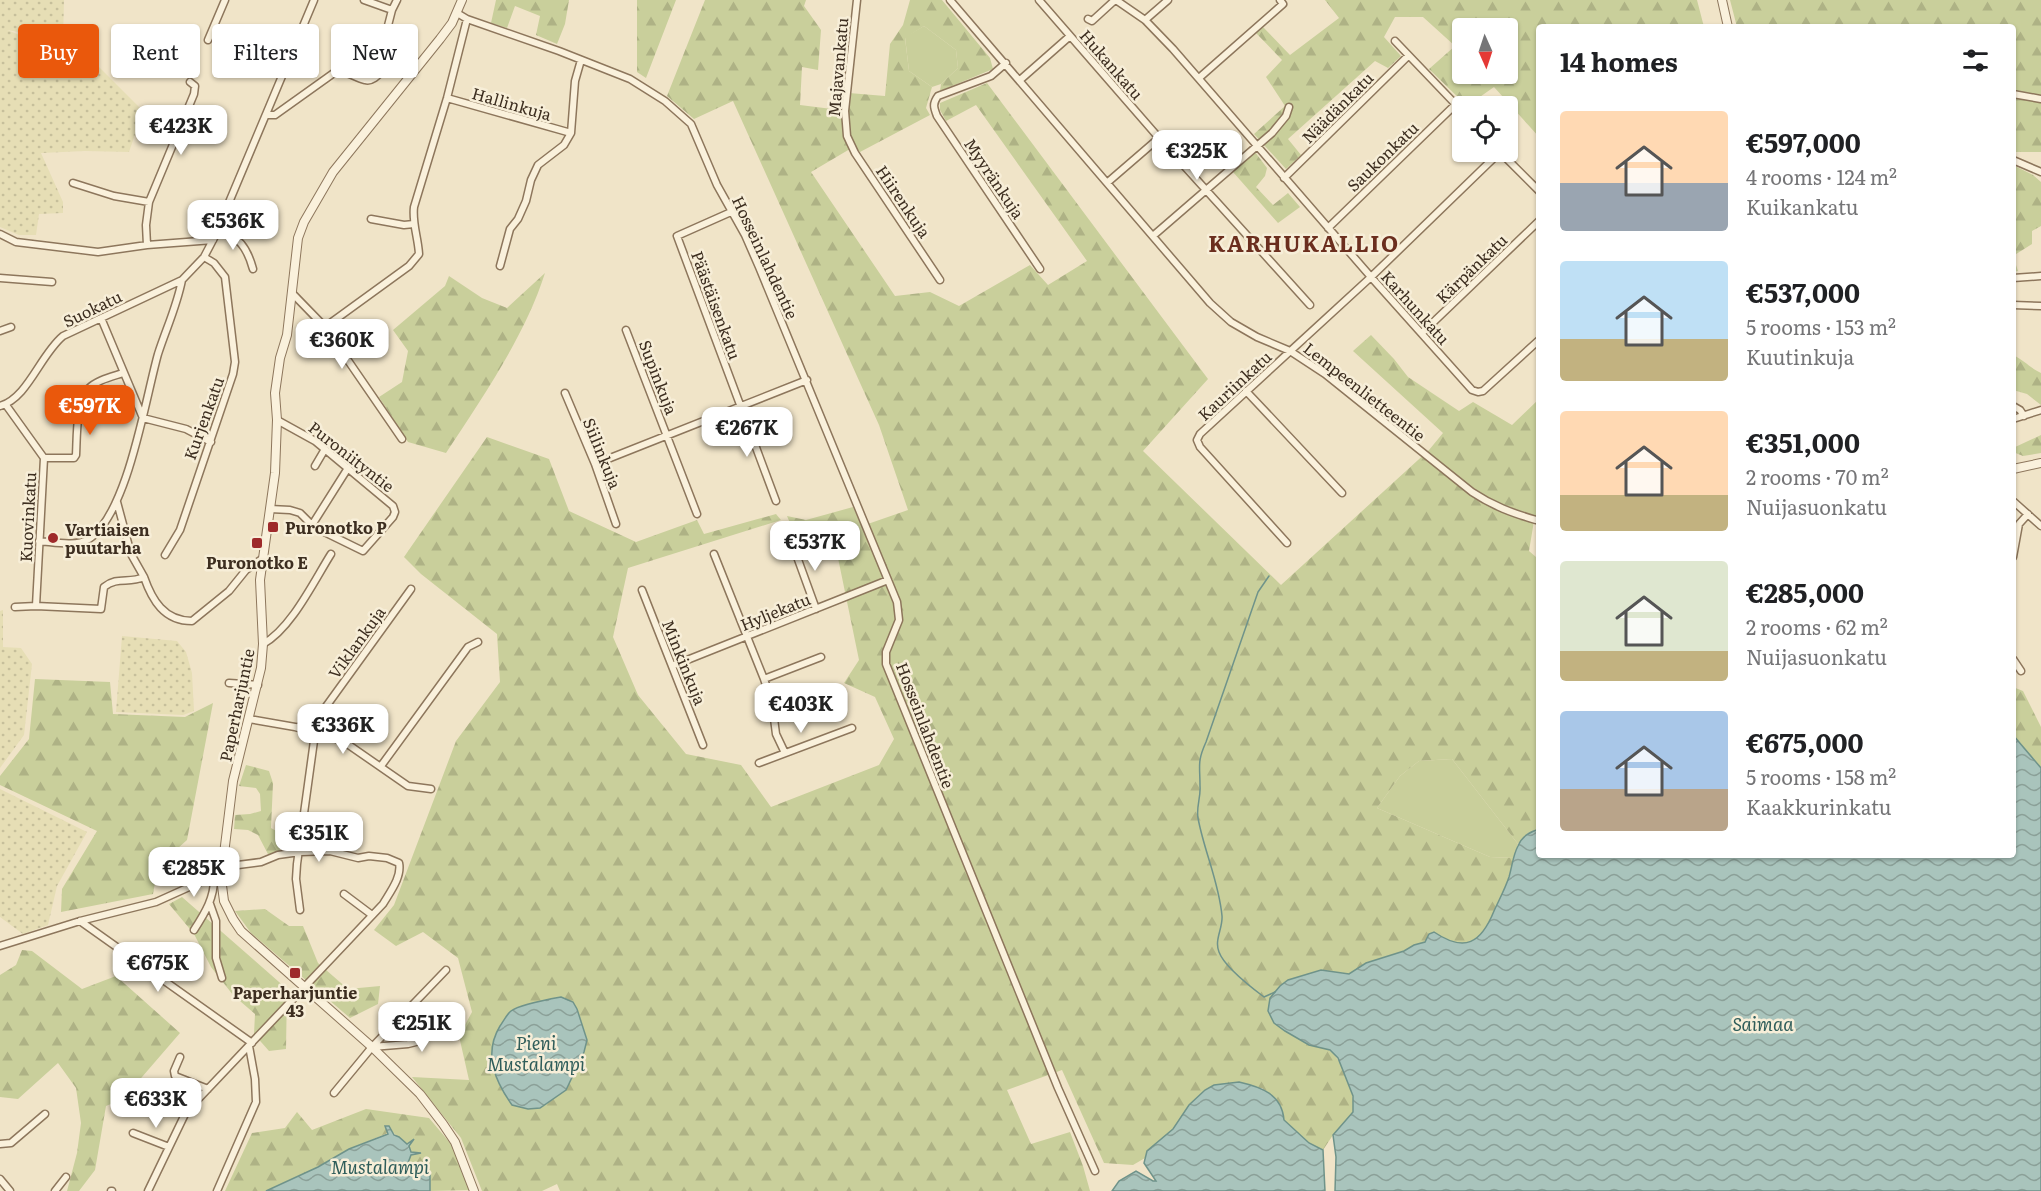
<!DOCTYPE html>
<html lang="en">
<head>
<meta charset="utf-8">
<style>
	:root { --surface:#fff; --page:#f2f2f2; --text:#202124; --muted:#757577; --accent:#ea580c }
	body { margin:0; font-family:Literata,serif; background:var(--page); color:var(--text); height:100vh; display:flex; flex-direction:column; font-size:22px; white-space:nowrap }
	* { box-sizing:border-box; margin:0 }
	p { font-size:20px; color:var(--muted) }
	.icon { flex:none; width:33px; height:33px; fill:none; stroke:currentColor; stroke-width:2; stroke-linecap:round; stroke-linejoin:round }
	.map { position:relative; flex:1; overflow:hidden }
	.details { position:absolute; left:1536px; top:24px; width:480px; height:834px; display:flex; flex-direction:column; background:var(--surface); border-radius:6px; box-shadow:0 2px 4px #0004 }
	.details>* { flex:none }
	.guide { position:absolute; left:18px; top:24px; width:570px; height:54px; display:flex; gap:12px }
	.needle { width:39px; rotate:177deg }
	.fabs { position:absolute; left:1452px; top:18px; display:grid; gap:12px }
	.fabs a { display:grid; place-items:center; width:66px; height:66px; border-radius:6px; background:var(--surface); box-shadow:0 2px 4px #0004; font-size:30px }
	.price { position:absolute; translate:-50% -51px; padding:0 14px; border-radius:12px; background:#fff; color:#222; font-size:20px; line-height:39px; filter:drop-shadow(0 2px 3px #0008) }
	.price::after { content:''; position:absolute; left:50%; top:36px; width:18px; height:14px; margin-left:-9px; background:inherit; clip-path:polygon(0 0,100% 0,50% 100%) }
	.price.selected { background:var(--accent); color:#fff }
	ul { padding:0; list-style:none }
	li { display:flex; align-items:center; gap:18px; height:150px; padding:0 24px }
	li span { display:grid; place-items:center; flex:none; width:168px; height:120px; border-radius:6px; color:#555 }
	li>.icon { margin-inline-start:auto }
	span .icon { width:72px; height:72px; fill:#fffc; stroke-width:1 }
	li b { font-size:26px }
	h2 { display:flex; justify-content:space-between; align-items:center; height:72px; padding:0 24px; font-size:26px }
	.chip { padding:0 21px; border-radius:6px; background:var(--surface); box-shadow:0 2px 4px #0004; font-size:21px; line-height:54px }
	.chip.selected { background:var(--accent); color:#fff }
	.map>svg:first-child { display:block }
</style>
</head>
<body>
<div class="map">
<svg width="2041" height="1191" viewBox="0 0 2041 1191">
	<defs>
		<pattern id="farmland-dots" width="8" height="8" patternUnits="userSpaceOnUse" patternTransform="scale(1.5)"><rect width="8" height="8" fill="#e6deb5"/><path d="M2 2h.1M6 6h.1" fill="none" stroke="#c6bf9b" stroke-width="1.8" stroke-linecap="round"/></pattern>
		<pattern id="forest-firs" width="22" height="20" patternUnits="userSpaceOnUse" patternTransform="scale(1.5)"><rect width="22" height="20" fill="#c9cf9b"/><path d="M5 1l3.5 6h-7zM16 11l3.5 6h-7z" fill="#aeb285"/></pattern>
		<pattern id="water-waves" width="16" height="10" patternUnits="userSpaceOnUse" patternTransform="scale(1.5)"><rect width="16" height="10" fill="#a9c4bc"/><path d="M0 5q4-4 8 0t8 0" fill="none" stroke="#8ba098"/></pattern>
	</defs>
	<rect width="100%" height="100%" fill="#f0e4c8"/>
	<path fill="url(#farmland-dots)" d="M0,0H64L63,40L7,30L98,66L143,111L129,152L85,151L41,153L63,202V213L39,214L36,235H19L0,227Z
		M3,610V647L21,648L32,664L24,735L0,768V611Z
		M122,636L177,641L186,652L192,673L194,711L183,715L116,712Z
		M0,789L87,832L57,886L48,925L23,934L0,917Z"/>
	<path fill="#c9cf9b" d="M924,26L956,50L958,68L941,84L932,87L909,71L905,37Z
		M1452,759L1518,844L1514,858L1490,857L1377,808L1400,776L1419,761Z"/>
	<path fill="url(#forest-firs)" fill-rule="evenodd" d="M496,0H569L565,24L557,44L536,35L540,16L515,6L507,28L491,23Z
		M637,0H676L646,78L637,72Z
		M705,0H806L804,6L821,30L818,70L802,67L800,105L848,111L849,93L885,96L890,44L903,25L910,0H942L990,58L993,69L940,91L941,84L958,68L956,50L924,26L905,38L909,71L932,87L926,108L930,115L860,152L855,146L811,172L895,296L930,292L959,306L1030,265L1048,285L1087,261L976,105L946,121L940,110V103L987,83L1208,379L1143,451L1281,585L1429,450L1443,433L1353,351L1371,335L1394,359L1408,377L1459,411L1473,402L1512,425L1539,399V522L1534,521L1529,551L1536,557H1539V829L1528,833L1518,844L1452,759L1419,761L1400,776L1377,808L1490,857L1514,858C1509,879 1491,942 1465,944C1457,944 1438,936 1429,934L1426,942L1414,945L1404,951L1366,963L1349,974L1304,976L1288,980L1280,986L1270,998C1279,1011 1289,1030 1301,1040C1309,1047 1318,1045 1327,1049C1342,1056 1357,1098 1353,1112L1333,1135L1323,1150L1309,1143L1284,1120C1283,1105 1273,1098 1262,1088L1189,1105L1173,1129L1147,1151L1145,1158L1133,1165L1104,1163L1062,1070L1007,1090L1031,1144L1070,1132L1083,1166L1090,1191H560L557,1184L542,1191H482L461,1138L412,1077L469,1080L459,1036L472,1012L458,958L423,932L396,946L374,930L394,905L456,741L500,682L497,634L421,574L404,557L487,437L549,459L569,511L636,542L697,520L704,534L776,514L781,520L628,568L613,637L638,695L686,754L741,765L771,807L879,765L894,739L875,697L844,683L859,660L831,524L792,528L787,516L806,520L853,507L862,526L908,510L879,425L733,101L694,119L667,96ZM577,1008L587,1040L584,1052L566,1090L512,1105L495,1075L491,1060Z
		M1325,0H1697L1704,27H1539V137L1494,87L1467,106L1429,69L1455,46L1423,17H1395L1384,37L1401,56L1388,68L1375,61L1288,139L1301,155L1286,169L1254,134L1285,106L1266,77L1282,60L1256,33L1263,27L1290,55L1339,18ZM1462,28H1508V74H1462Z
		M1730,0H2041V152H2013V27H1737Z
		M1255,152L1267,168L1265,176L1256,187L1273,205L1288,193L1300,207L1278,223L1233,172Z
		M2013,165L2033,175L2041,182V226L2032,231V244L2013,256L2018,271L2013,272Z
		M545,273C525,336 482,398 446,453L408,442L379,397L402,382L408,351L393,330L445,286L449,276L482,298L507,308Z
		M2013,355C2024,360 2030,368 2041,373V405L2027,394L2013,390Z
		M2041,435V453L2023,456L2013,452V448Z
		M35,679L110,682L113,714L185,717L213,703L187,840L158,866L153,894L61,912L62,889L97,831L0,785V776L29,739Z
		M2013,687L2023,691L2041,727V768L2013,735Z
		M246,765L269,771L273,783L271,828L278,832L280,851L269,856L258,835L248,830L234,829L235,815L250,814L261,811L260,794L256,788L239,786Z
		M182,897L287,989L286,1049L269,1051L254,1034L255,1014L233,995L211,967L194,934L169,904Z
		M265,909L289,926H303L318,963L348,989L380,986L378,1004L350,1018L251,933L235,911Z
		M22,950L32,951L82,989L116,976L180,1033L123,1099L106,1106L95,1170L79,1191H67L77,1153L81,1123L76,1088L58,1063L18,1099L0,1097V975L16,965Z
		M366,1109L429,1118L451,1144L462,1166L470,1190L430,1191V1172L411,1168L407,1163L411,1155L416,1153H411L409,1146L411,1141L407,1144L385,1126L388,1133L349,1149L318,1167L266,1191H225L252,1133L285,1128L297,1112L312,1130Z"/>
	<path fill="url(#water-waves)" stroke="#6f938a" stroke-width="1.5" d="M2013,735L2041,768V1191H1335L1336,1157L1333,1135L1353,1112V1096L1338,1058L1330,1050L1309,1045L1285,1031L1274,1023L1268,1011L1270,998L1280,986L1288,980L1321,970L1349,974L1366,963L1404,951L1414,945L1425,942L1429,934L1434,932C1465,953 1481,943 1494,911C1499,900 1505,889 1509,877C1512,867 1513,855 1518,846C1522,836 1530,832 1539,829V855H2013Z
		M561,997L573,1002L577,1009L587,1040L584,1052L566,1090L540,1108L528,1109L512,1105C495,1081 483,1054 500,1026C503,1022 507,1014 511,1011C519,1005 550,999 561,997Z
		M1239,1082C1261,1087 1282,1094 1284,1120L1309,1143L1323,1150L1325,1191H1112L1119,1181L1136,1171L1153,1181H1156L1144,1163L1147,1151L1173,1129L1189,1105L1205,1090L1214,1085Z
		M385,1126H389L394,1135L399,1137L407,1144L414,1139L409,1146L411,1152L421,1153L411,1155L408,1163L411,1168L426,1165L430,1172V1191H266L318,1167L349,1149L388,1134Z"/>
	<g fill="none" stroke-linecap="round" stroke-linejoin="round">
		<path stroke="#6f938a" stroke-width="1.5" d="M1269,576L1258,592L1206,742C1197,762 1200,765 1200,786C1201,797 1196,807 1198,818C1204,851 1219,882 1222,916C1223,928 1214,940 1219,952C1224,966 1252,988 1264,997L1275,992"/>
		<g stroke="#8d765c" stroke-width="9">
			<path id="minor" d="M364,0L392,10L397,0
				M857,0L845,111L847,136L855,153L940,280
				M950,0L1210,303L1231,322L1257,337L1290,351L1325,374L1472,492C1493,506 1512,513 1536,520
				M1039,0L1159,138L1310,305
				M1116,0L1145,20L1173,49L1371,277L1472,390L1478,392L1483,391L1539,340
				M457,13L467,19L559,51L630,79L665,101L691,124L717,185L745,235L759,267L897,602L899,620L886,652V664L1058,1088L1095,1171
				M1088,19L1092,21L1115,0
				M1145,20L1168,0
				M208,40L225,0
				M1395,41L1462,111
				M1006,63L991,76L938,96C932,104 934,108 937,116L1040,269
				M1199,78L1283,4L1280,0
				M1020,80L1070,36
				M2013,94L2041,99
				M447,98L571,133
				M266,115H275L338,70C348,72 356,78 365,80C378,84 391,58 388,49C387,46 384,44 384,41L392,10
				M1500,152L1539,191
				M2013,160L2041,172
				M1284,178L1408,56
				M1108,182L1159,138
				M73,183L114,196L149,202
				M731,212L677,236L776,501
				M371,219L404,225L414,224
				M1328,228L1456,104
				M218,229C239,237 247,247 253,269
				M0,234L16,242L98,252L147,245L213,240
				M1154,235L1272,133L1286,116L1289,107
				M147,245L146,225L149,202L194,94L195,86L190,82
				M500,266L510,229L518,219L526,201L531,180L538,165L564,145L571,133L575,81L581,60
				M0,278L52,282
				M2013,278L2041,276
				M292,293L325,327L402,439
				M2013,305L2041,306
				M101,318L143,418L186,429L211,442
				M325,327L409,266L419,254C418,237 412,223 414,207L447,98L467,19
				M626,330L697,514
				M0,331L11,327
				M1422,333L1539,221
				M1246,391L1342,493
				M565,393L595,464L616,524
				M6,405L44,458L36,606
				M0,406C28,398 40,355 63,336L182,280L204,257L214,238L314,0
				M2013,406L2020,410L2024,416
				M2013,419L2041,410
				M44,458H74L76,455C77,437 76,401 88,389C97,380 111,377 123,373
				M595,464L807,380
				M315,466L325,449
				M2013,501L2041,526
				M117,502L131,554L144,577
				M270,509L290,510L300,513L314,527L363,551L393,517L395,512L393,506L315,441L277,420
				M312,525L348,468
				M39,541C54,542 75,547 89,539C128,513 145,400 158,354C166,329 177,306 182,280
				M792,543L816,609
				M1287,543L1200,447L1197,440L1200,434L1371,277L1500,152
				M714,554L764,679L772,703L776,734L785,753
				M165,555L180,530L233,374L235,362L225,277L214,263L204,257
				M2013,557L2019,524L2028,514
				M642,590L703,745
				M15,607L36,606L101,609L104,587C118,576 128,584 144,577C152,600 164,621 192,621L229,591L246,570L262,559
				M263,644C291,629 314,581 331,554
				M2013,659L2021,671
				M672,666L888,580
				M764,679L821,657
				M229,683L258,685
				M249,719L295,727L343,741L408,786L431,789
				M298,727L309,725L317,719
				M759,763L852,728
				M381,766L468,647L478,642
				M344,894L372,915
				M210,904L216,921V958L222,978
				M300,910L296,879L297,864L317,719L411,589
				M80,921L252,1043
				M194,930C205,913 215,897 214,876
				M0,946L80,921L156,902L238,865L261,862L278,855L300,852L330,851L358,858L369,856L387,858L399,863C402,877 390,892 383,904L186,1112L148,1191
				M372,1047L408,1044L420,1041L459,1018
				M180,1057L174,1071L175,1076L208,1089
				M334,1093L372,1047L446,970
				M133,1133L169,1147
				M0,1144L11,1143L45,1114
				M0,1179L10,1191
				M55,1191L66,1177
				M111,1191H112
				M217,1191L256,1102L255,1079L249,1046"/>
		</g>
		<g stroke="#8d765c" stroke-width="10">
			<path id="tertiary" d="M462,0L452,23L440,39L333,172L304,222L298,238L287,335L280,358L275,393L277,420L275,473L260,580L263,644L261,668L233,781L221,878L224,901L233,919L241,931L372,1047L420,1094L443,1124L455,1142L474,1191
				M1722,0L1728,27
				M2013,469L2041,463"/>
		</g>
		<use href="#minor" stroke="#faf1dc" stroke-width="6"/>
		<use href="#tertiary" stroke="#faf1dc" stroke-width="8"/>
	</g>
	<g fill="#9e2a2b" stroke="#f7eed8" stroke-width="2">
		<rect x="267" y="521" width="12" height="12" rx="3"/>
		<circle cx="53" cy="538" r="6"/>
		<rect x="251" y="537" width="12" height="12" rx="3"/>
		<rect x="289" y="967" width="12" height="12" rx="3"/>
	</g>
	<g text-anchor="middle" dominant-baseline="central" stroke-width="5" stroke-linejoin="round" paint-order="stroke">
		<g font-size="16" fill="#3d2e20" stroke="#f7eed8">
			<text transform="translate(1112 64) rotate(49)">Hukankatu</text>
			<text transform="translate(837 67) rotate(-85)">Majavankatu</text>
			<text transform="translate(512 103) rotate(16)">Hallinkuja</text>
			<text transform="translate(1337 107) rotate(-45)">Näädänkatu</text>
			<text transform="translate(1382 156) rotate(-44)">Saukonkatu</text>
			<text transform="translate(995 178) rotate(56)">Myyränkuja</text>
			<text transform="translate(904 201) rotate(56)">Hiirenkuja</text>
			<text transform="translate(766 257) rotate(65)">Hosseinlahdentie</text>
			<text transform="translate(1471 268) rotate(-44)">Kärpänkatu</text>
			<text transform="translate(717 305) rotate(70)">Päästäisenkatu</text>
			<text transform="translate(1416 307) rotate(48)">Karhunkatu</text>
			<text transform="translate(92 308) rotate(-26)">Suokatu</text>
			<text transform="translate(659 377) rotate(69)">Supinkuja</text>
			<text transform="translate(1234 385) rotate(-43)">Kauriinkatu</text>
			<text transform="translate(1365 391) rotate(38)">Lempeenlietteentie</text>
			<text transform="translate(203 418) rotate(-70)">Kurjenkatu</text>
			<text transform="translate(603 453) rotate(68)">Siilinkuja</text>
			<text transform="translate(352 456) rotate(38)">Puroniityntie</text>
			<text transform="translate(27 517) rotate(-87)">Kuovinkatu</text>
			<text transform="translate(775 611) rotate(-22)">Hyljekatu</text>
			<text transform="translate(356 642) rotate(-54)">Viklankuja</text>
			<text transform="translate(685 662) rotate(68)">Minkinkuja</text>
			<text transform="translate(236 705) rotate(-78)">Paperharjuntie</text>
			<text transform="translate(926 725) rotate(69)">Hosseinlahdentie</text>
		</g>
		<g font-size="16" font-weight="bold" fill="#3d2e20" stroke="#f7eed8" text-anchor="start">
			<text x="285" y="527">Puronotko P</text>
			<text x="65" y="529">Vartiaisen<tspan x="65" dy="18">puutarha</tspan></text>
			<text x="257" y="562" text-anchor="middle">Puronotko E</text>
			<text x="295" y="992" text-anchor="middle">Paperharjuntie<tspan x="295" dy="18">43</tspan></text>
		</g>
		<g font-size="18" font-style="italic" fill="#2f5d5a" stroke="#f7eed8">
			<text x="1763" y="1023">Saimaa</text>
			<text x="536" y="1042">Pieni<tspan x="536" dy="21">Mustalampi</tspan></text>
			<text x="380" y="1166">Mustalampi</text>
		</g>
		<g font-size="22" font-weight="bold" letter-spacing="1.5" fill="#6b2e1e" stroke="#f7eed8">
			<text x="1304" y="242">KARHUKALLIO</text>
		</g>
	</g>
</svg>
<div class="fabs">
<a><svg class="needle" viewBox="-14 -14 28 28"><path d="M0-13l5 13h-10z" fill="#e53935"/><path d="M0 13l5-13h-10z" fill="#757577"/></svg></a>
<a><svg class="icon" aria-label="locate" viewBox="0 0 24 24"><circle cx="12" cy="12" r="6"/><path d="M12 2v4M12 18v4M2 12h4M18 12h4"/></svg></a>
</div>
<b class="price" style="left:181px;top:156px">€423K</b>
<b class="price" style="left:1197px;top:181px">€325K</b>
<b class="price" style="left:233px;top:251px">€536K</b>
<b class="price" style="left:342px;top:370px">€360K</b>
<b class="price selected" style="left:90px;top:436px">€597K</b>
<b class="price" style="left:747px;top:458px">€267K</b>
<b class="price" style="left:815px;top:572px">€537K</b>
<b class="price" style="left:801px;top:734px">€403K</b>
<b class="price" style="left:343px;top:755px">€336K</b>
<b class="price" style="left:319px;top:863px">€351K</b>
<b class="price" style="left:194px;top:898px">€285K</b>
<b class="price" style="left:158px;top:993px">€675K</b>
<b class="price" style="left:422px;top:1053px">€251K</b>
<b class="price" style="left:156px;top:1129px">€633K</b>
<div class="guide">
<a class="chip selected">Buy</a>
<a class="chip">Rent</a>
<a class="chip">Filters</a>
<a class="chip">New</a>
</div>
<section class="details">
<h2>14 homes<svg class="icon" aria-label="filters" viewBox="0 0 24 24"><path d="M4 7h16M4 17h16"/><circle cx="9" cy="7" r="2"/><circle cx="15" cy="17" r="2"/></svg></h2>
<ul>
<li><span style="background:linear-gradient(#ffd9b3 60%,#9aa5b1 0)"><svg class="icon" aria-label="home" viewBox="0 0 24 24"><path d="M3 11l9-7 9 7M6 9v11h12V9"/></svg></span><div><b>€597,000</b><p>4 rooms · 124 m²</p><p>Kuikankatu</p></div></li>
<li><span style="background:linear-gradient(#bfe0f5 65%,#c2b280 0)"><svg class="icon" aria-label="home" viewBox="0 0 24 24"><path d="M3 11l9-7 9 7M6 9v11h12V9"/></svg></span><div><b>€537,000</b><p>5 rooms · 153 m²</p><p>Kuutinkuja</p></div></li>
<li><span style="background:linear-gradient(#ffd9b3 70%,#c2b280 0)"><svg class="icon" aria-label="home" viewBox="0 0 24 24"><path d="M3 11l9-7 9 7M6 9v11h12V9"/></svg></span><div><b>€351,000</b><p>2 rooms · 70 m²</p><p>Nuijasuonkatu</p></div></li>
<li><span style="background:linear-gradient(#dfe7d0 75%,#c2b280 0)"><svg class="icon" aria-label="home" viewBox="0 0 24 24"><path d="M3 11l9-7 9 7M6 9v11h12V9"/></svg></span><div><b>€285,000</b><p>2 rooms · 62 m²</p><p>Nuijasuonkatu</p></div></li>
<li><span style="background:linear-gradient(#a9c7e8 65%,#b9a48a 0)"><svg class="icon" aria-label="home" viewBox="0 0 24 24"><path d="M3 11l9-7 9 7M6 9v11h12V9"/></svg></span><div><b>€675,000</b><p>5 rooms · 158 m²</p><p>Kaakkurinkatu</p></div></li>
</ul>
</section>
</div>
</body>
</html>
